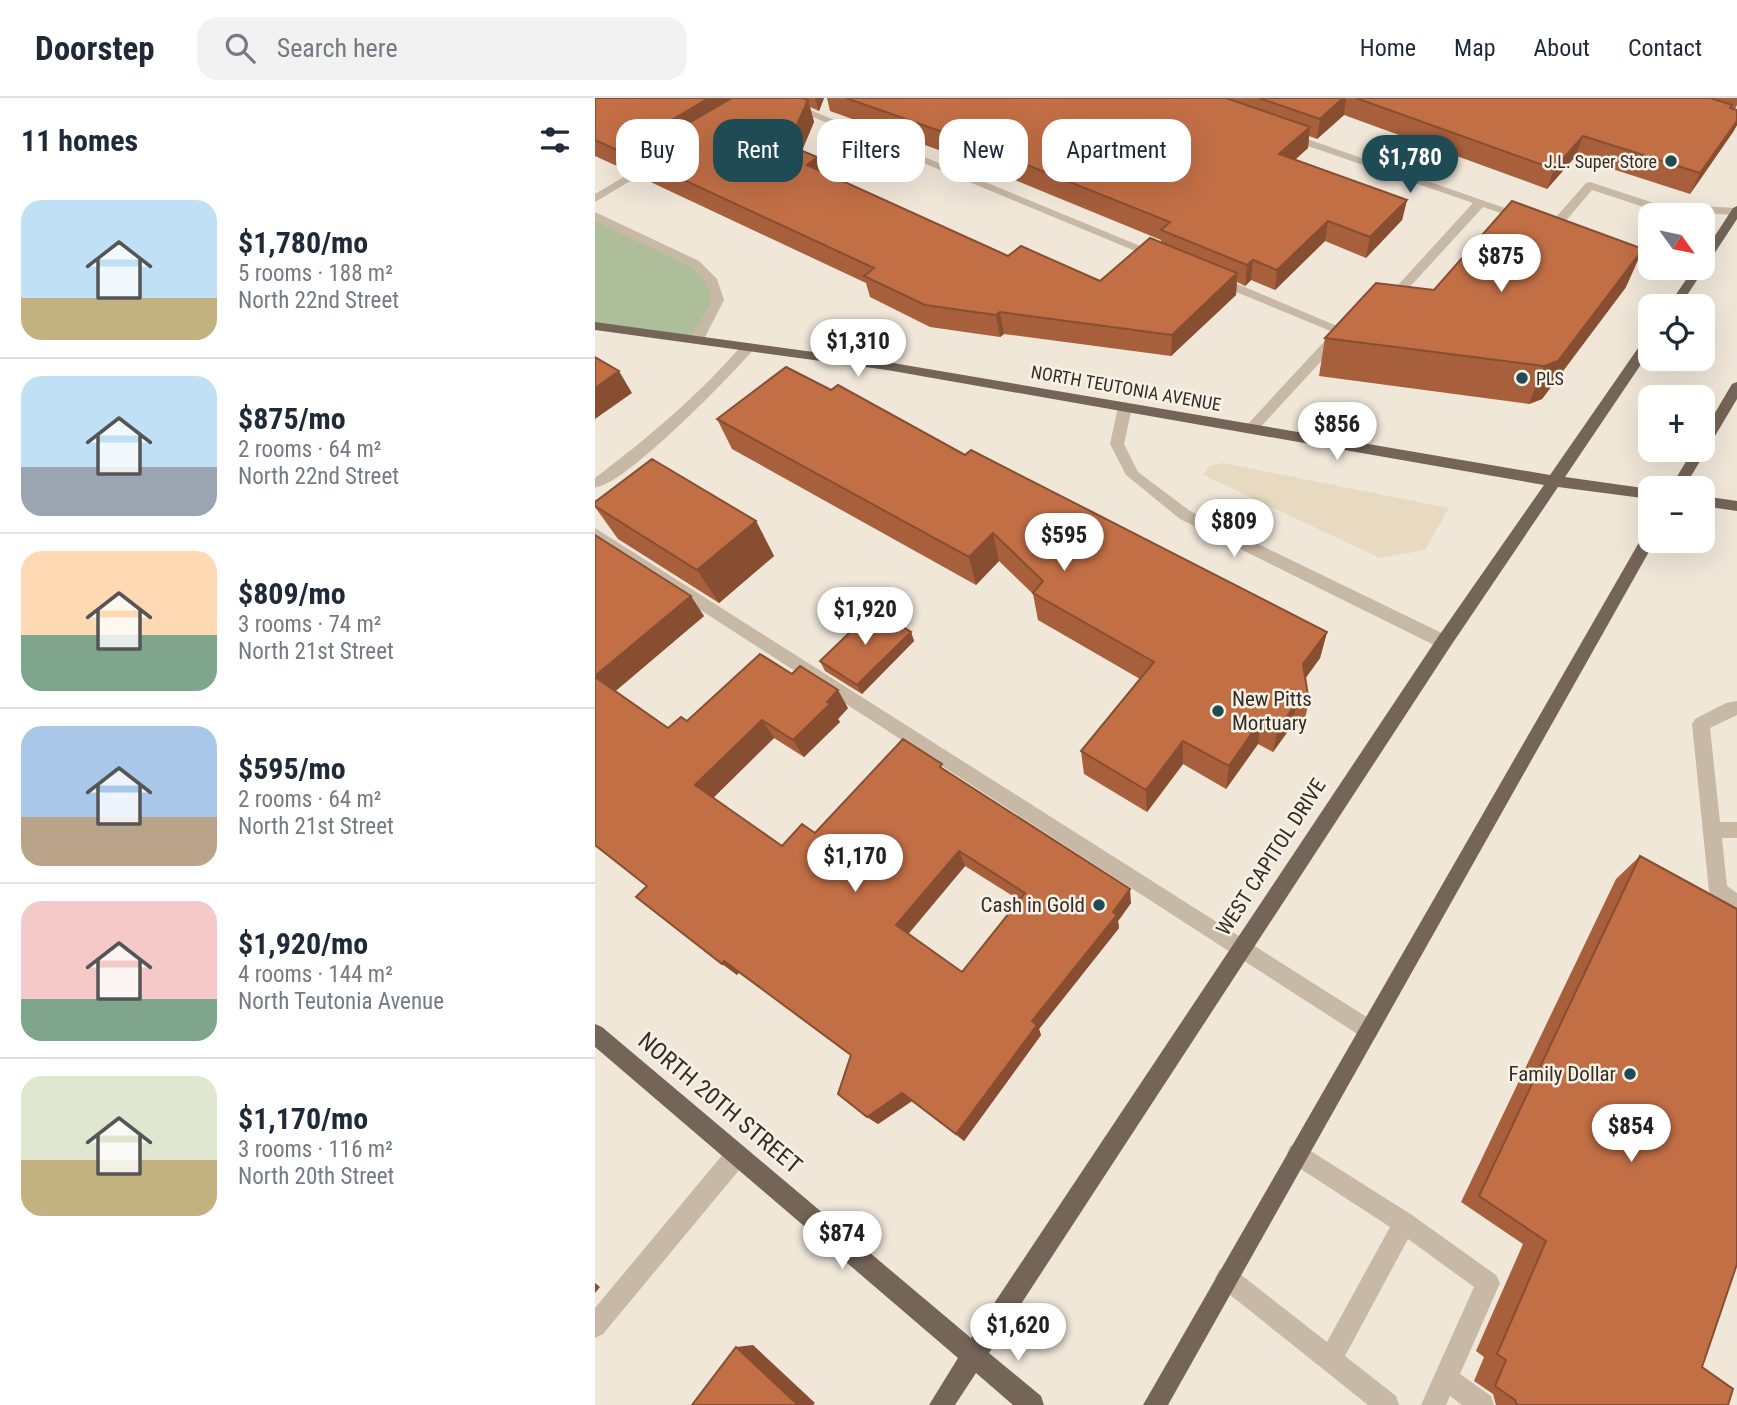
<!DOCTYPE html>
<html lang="en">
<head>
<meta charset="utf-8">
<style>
	:root { --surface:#fff; --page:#f2f2f3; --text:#1f2937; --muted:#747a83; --line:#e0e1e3; --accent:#1e4b54 }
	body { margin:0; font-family:"Roboto Condensed",sans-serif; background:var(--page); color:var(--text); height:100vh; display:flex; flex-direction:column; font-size:26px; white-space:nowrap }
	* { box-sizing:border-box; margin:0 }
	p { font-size:23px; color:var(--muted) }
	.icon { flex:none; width:38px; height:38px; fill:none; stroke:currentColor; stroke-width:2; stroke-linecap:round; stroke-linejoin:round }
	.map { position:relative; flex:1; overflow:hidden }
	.panel { display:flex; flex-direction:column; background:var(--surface); width:595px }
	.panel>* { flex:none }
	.hud { position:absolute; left:21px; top:21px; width:665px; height:63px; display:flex; gap:14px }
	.needle { width:46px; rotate:123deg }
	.buttons { position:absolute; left:1043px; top:105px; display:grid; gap:14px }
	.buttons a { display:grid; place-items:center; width:77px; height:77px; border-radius:14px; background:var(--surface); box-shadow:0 7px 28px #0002; font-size:35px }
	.price { position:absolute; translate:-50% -60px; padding:0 16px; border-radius:24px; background:#fff; color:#222; font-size:23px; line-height:46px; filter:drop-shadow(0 2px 4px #0008) }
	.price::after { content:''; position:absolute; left:50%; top:42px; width:21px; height:16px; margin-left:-10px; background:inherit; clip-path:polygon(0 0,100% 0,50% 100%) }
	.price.active { background:var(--accent); color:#fff }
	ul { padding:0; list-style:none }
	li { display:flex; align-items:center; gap:21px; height:175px; padding:0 21px }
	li+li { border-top:2px solid var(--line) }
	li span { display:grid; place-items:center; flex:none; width:196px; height:140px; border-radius:21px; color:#555 }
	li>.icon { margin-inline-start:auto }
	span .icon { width:84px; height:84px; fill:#fffc; stroke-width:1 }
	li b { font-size:30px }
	h2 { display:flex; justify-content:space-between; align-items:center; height:84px; padding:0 21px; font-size:30px }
	.tag { padding:0 24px; border-radius:21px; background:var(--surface); box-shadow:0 7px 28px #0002; font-size:24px; line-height:63px }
	.tag.active { background:var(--accent); color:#fff }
	header { display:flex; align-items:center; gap:42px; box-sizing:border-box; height:98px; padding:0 35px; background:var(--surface); border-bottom:2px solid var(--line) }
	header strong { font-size:33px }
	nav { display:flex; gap:38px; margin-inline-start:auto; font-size:24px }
	.search { width:490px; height:63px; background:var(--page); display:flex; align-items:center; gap:18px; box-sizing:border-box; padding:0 24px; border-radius:21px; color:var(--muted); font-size:26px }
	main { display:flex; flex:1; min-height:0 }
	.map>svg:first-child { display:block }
</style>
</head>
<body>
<header>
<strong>Doorstep</strong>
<div class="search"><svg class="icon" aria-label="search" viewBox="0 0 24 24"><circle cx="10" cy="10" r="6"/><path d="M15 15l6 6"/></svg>Search here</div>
<nav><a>Home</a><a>Map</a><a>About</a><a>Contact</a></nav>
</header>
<main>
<section class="panel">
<h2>11 homes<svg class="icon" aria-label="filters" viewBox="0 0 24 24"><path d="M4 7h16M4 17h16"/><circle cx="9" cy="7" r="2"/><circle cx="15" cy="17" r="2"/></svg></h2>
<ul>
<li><span style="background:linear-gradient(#bfe0f5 70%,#c2b280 0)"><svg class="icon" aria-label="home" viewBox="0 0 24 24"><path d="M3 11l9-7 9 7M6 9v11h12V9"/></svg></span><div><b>$1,780/mo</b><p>5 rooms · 188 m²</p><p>North 22nd Street</p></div></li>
<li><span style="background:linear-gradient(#bfe0f5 65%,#9aa5b1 0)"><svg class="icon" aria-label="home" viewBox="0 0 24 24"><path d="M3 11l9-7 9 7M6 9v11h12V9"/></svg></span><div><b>$875/mo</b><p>2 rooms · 64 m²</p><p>North 22nd Street</p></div></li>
<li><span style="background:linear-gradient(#ffd9b3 60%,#7fa58c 0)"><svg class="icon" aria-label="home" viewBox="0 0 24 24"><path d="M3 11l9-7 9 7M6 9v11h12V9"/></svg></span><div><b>$809/mo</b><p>3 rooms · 74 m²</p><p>North 21st Street</p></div></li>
<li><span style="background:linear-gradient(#a9c7e8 65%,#b9a48a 0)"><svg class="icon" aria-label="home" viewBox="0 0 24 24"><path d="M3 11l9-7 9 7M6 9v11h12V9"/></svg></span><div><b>$595/mo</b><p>2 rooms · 64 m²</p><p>North 21st Street</p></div></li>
<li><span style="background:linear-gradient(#f6c9c9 70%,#7fa58c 0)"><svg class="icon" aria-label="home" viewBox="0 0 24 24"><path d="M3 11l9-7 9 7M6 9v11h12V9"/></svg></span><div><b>$1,920/mo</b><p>4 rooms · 144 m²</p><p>North Teutonia Avenue</p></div></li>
<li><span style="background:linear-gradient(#dfe7d0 60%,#c2b280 0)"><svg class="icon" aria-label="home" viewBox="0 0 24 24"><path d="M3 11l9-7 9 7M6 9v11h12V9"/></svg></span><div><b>$1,170/mo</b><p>3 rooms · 116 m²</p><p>North 20th Street</p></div></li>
</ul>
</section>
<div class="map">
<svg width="1142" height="1307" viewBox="0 0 1142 1307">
	<rect width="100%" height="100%" fill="#f0e7d9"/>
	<path fill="#afbe9a" d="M0,118L100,166L116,181L123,202L102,242L0,228Z"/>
	<path fill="#e8dac1" d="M628,365L854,410L830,452L785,460L608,377L615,368Z"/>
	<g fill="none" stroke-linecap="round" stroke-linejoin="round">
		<path fill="#c8b8a6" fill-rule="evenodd" d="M172,0H186L572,159L566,163L562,162Z
			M687,35H695L935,119L929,123L888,109L801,204H793V198L878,105L687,39Z
			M59,61L69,63L0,104V96Z
			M995,84L1062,106L1141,110L1142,117L1061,113L997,92L963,132H955V126L991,85Z
			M0,114L104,163L122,181L129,202L107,245H97L95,242L117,202L110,182L96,169L0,123Z
			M1022,147L1055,159V167L1018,154L1016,151Z
			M1070,170H1088L1106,178L1100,182Z
			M621,177L754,233L661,334H651V328L738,234L617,184L615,181Z
			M153,245L160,249L158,252C137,277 26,391 0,389V380C54,339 104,297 148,246Z
			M530,304L537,309L529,346L543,374L595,413L855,539L857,544L855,549H843L585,421L531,377L515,346L523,309Z
			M0,430L781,925L784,932L781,939L774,942L767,939L0,444Z
			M1142,603V617L1115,630L1125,724H1142V740H1127L1132,788L1142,795V815L1116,799L1114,793L1097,626L1100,621L1131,605Z
			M703,1045L817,1117L901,1177L905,1185L865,1276L896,1298L899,1307H867L855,1298L851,1307H826L879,1189L813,1141L750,1258L801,1298L804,1307H773L624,1188L620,1180L624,1172L632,1168L640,1172L732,1244L795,1129L695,1064L692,1056L695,1048Z
			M142,1046L150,1049L153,1057L150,1065L8,1236L0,1240V1210L134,1049Z"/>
		<path fill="#756558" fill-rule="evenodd" d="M1142,108V121L1085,208H1073L1099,170H1108V156L1138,110Z
			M0,224L292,264L955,377L1050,240L1055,239V253L970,379L1055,391V401L963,389L855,549L394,1255L446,1298L449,1307H418L381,1275L360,1307H334L363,1260L0,949V926L7,929L376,1240L843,539L949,387L292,272L0,232Z
			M1142,284V301L1089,390H1075L1098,352H1108V335L1137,286Z
			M1108,398L1142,403V413L1108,408Z
			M1055,432V443H1060L573,1307H548L1050,434Z"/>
	</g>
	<path fill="#a75f3c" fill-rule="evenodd" d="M0,0H229L224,13L215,9L219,24L207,53L226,73L413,158L505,183L566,145V142L366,60L235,13L232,0H1142V7L1140,11L1142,12V27L1138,34L1095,96L980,59L952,91L749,17L722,41L714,38L713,50L700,62L812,102L807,122L771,160L730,143L680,192L656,182L650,188L642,184L641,197L576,258L409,236L405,239L335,229L275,199L271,185L47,80L41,68L33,73L0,58Z
		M1031,189L947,301L934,306L724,278L730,240L839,192Z
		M236,292L732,534L725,560L710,580L714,604L708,628L696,629L678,654L663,646L631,691L588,666L552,714L489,676L486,653L545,581L443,522L438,496L404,463L381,487L137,351L122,321Z
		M0,404L161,423L179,458L124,505L23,441L0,409Z
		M0,437L109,518L20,593L73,630L92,623L253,610L243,621L245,624L209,659L179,640L118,700L187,748L220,735L349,672L536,805L523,823L524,830L444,931L446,937L369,1043L317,1003L283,1026L272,1019L256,958L144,874L142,877L52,788L0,748ZM370,768L424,802L367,874L313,836Z
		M316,534L319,543L267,596L230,573L225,563Z
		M1045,758L1107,1269L1133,1307H901L898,1296L879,1283L889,1259L881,1253L928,1146L866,1104L1021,781Z"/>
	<path fill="#884e31" d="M114,0H156L37,58L41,68L33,73L24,53Z
		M220,0H229L224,13Z
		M748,0H751L749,17L722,41L725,21Z
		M213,2L219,24L200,68L193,47Z
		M1142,23V27L1138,34L1095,96L1105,75Z
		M715,29L713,50L682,77L684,56Z
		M988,38L980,59L952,91L959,71Z
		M222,59L229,81L212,67Z
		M812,102L807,122L771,160L775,139Z
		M733,123L730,143L680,192L682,172Z
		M1048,151L1031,189L947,301L934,306L949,268Z
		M658,162L656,182L650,188L652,167Z
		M642,175L641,197L576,258L577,237Z
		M405,214L409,236L405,239L401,217Z
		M24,273L37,295L0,321V290Z
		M161,423L179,458L124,505L102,472Z
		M398,435L404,463L381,487L374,459Z
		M96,498L109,518L16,597L0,578Z
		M316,534L319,543L267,596L262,587Z
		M732,534L725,560L703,591L708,566Z
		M243,592L253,610L243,621L245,624L209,659L198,642Z
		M702,605L696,629L678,654L683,630Z
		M167,622L179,640L115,703L100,687Z
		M666,622L663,646L631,691L634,668Z
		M588,643V666L552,714L551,692Z
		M364,753L370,768L310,840L301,827Z
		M535,791L536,805L523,823L524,830L444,931L446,937L369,1043L361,1036L437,923Z
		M129,863L144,874L142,877L127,866Z
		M307,995L317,1003L283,1026L272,1019Z
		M0,1185L5,1189L0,1195Z
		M158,1247L220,1305L218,1307H203L141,1249Z"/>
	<path fill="#c26f46" stroke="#884e31" stroke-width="2" fill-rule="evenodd" d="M0,0H114L24,53L0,42Z
		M137,0H207L213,2L193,47L222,59L212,67L413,158L426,148L505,183L555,140L642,175L577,237L405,214L401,217L330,207L269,178L279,170L37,58Z
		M251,0H631L715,29L684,56L812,102L775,139L733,123L682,172L658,162L652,167L566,132L575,124L362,39Z
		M664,0H748L725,21Z
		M761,0H1116L1137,7L1135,10L1142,12V23L1105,75L988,38L959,71Z
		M917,103L1048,151L963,263L949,268L730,240L781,185L839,192Z
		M0,259L24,273L0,290Z
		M191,269L236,292L243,287L370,357L376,352L732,534L708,566L714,604L702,605L683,630L666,622L634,668L588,643L551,692L486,653L559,564L438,495L448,483L398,435L374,459L122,321Z
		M57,361L161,423L102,472L0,408V404Z
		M0,437L96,498L0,578Z
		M279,511L316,534L262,587L225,563Z
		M165,556L197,576L205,568L243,592L232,604L235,606L198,642L167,622L100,687L187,748L207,726L220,735L308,641L347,666L345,669L535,791L518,814L522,817L437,923L442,927L361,1036L307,995L272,1019L243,996L256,957L129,863L127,866L41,799L52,788L0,747V579L73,630L86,619L92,623ZM364,753L430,795L367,874L301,827Z
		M1045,758L1142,811V1166L1107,1269L1138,1291L1133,1307H922L920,1302L900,1288L911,1262L902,1256L951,1143L884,1098Z
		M141,1249L203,1307H97Z"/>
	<g fill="#1e4b54" stroke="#f8f1e5" stroke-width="2.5">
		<circle cx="1076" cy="63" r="7"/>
		<circle cx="927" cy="280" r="7"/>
		<circle cx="623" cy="613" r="7"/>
		<circle cx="504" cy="807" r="7"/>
		<circle cx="1035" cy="976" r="7"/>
	</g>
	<g text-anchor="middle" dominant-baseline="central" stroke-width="5" stroke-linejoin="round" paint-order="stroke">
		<g font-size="18" fill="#342c27" stroke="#f8f1e5" text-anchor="end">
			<text x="1062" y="63">J.L. Super Store</text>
			<text x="941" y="280" text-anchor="start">PLS</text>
		</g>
		<g font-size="18" fill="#342c27" stroke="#f8f1e5">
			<text transform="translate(531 290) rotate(10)">NORTH TEUTONIA AVENUE</text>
		</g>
		<g font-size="21" fill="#342c27" stroke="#f8f1e5" text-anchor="end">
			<text x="637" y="601" text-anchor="start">New Pitts<tspan x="637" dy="24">Mortuary</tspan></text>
			<text x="490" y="807">Cash in Gold</text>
			<text x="1021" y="976">Family Dollar</text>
		</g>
		<g font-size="21" fill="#342c27" stroke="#f8f1e5">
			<text transform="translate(676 759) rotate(-57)">WEST CAPITOL DRIVE</text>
		</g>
		<g font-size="24" fill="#342c27" stroke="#f8f1e5">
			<text transform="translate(125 1005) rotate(40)">NORTH 20TH STREET</text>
		</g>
	</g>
</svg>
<div class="buttons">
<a><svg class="needle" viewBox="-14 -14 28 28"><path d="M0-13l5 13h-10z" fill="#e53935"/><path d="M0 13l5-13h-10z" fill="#747a83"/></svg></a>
<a><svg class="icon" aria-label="locate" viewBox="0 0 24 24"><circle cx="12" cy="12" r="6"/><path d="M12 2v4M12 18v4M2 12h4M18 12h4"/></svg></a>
<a>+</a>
<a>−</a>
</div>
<b class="price active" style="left:815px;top:97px">$1,780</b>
<b class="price" style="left:906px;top:196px">$875</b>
<b class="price" style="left:263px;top:281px">$1,310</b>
<b class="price" style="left:742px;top:364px">$856</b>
<b class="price" style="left:639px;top:461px">$809</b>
<b class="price" style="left:469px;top:475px">$595</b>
<b class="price" style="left:270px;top:549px">$1,920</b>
<b class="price" style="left:260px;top:796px">$1,170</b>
<b class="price" style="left:1036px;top:1066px">$854</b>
<b class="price" style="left:247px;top:1173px">$874</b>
<b class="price" style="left:423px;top:1265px">$1,620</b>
<div class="hud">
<a class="tag">Buy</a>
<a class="tag active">Rent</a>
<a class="tag">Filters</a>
<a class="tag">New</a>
<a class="tag">Apartment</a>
</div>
</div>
</main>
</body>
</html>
